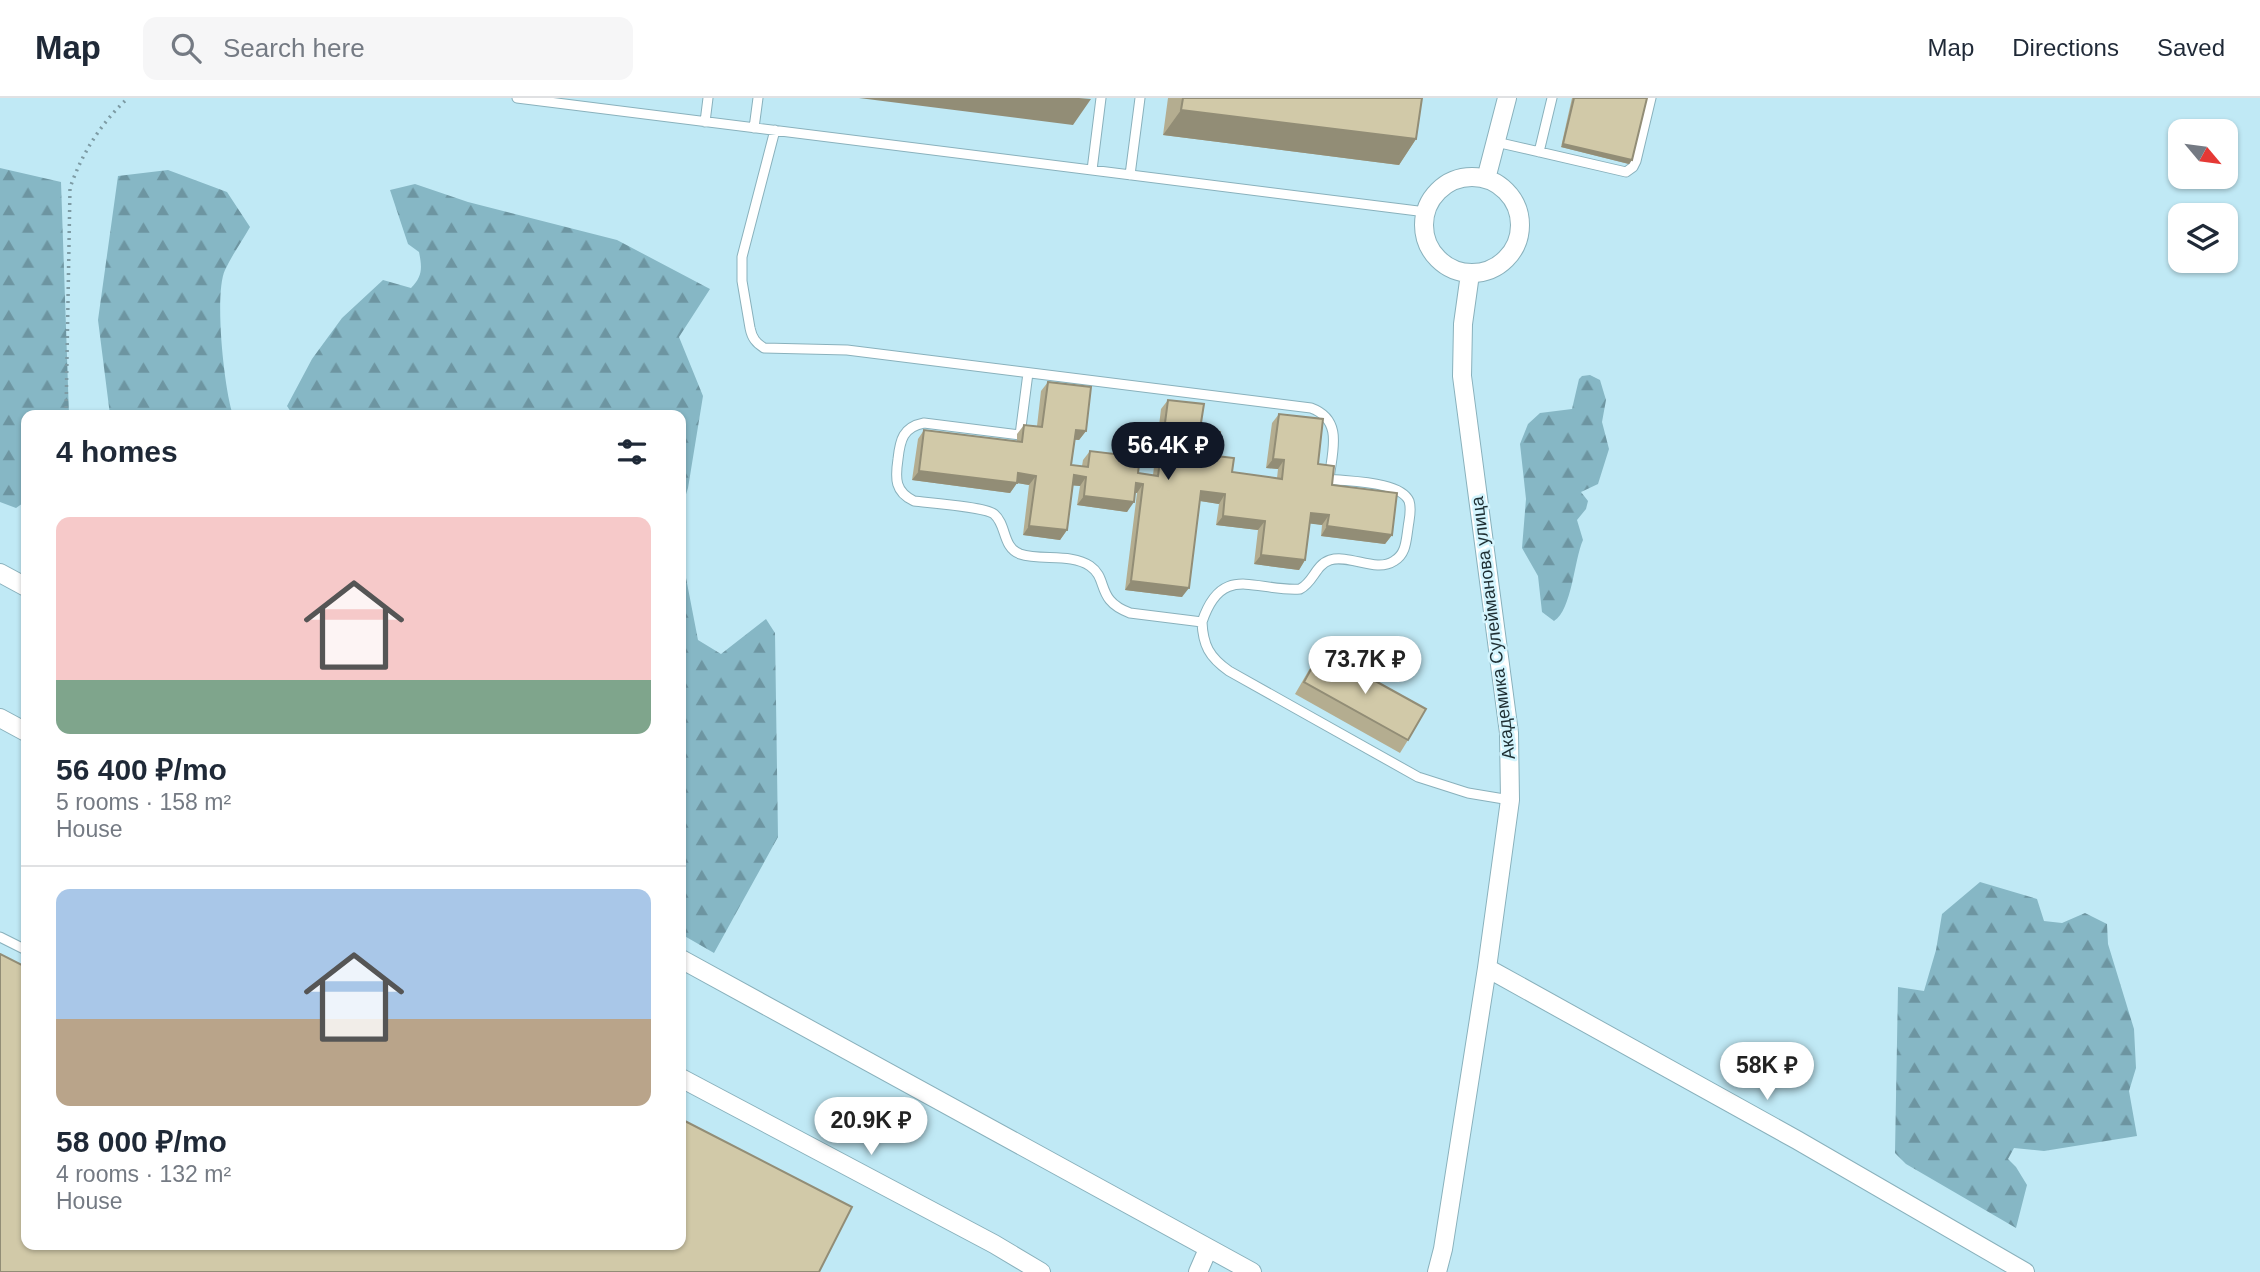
<!DOCTYPE html>
<html lang="en">
<head>
<meta charset="utf-8">
<style>
	:root { --surface:#fff; --page:#f6f6f7; --text:#1f2937; --muted:#747a83; --line:#e0e1e3; --accent:#111827 }
	body { margin:0; font-family:Helvetica,sans-serif; background:var(--page); color:var(--text); height:100vh; display:flex; flex-direction:column; font-size:26px; white-space:nowrap }
	* { box-sizing:border-box; margin:0 }
	p { font-size:23px; color:var(--muted) }
	.icon { flex:none; width:38px; height:38px; fill:none; stroke:currentColor; stroke-width:2; stroke-linecap:round; stroke-linejoin:round }
	.map { position:relative; flex:1; overflow:hidden }
	.panel { position:absolute; left:21px; top:312px; width:665px; height:840px; display:flex; flex-direction:column; background:var(--surface); border-radius:14px; box-shadow:0 2px 5px #0004 }
	.panel>* { flex:none }
	.needle { width:46px; rotate:119deg }
	.buttons { position:absolute; left:2168px; top:21px; display:grid; gap:14px }
	.buttons a { display:grid; place-items:center; width:70px; height:70px; border-radius:14px; background:var(--surface); box-shadow:0 2px 5px #0004; font-size:35px }
	.price { position:absolute; translate:-50% -60px; padding:0 16px; border-radius:24px; background:#fff; color:#222; font-size:23px; line-height:46px; filter:drop-shadow(0 2px 4px #0008) }
	.price::after { content:''; position:absolute; left:50%; top:42px; width:21px; height:16px; margin-left:-10px; background:inherit; clip-path:polygon(0 0,100% 0,50% 100%) }
	.price.active { background:var(--accent); color:#fff }
	ul { padding:0; list-style:none }
	li { display:grid; align-content:center; gap:14px; height:371px; padding:0 35px }
	li+li { border-top:2px solid var(--line) }
	li span { display:grid; place-items:center; height:217px; border-radius:14px; color:#555 }
	li>.icon { margin-inline-start:auto }
	span .icon { width:126px; height:126px; fill:#fffc; stroke-width:1 }
	li b { font-size:30px }
	h2 { display:flex; justify-content:space-between; align-items:center; height:84px; padding:0 35px; font-size:30px }
	header { display:flex; align-items:center; gap:42px; box-sizing:border-box; height:98px; padding:0 35px; background:var(--surface); border-bottom:2px solid var(--line) }
	header strong { font-size:33px }
	nav { display:flex; gap:38px; margin-inline-start:auto; font-size:24px }
	.search { width:490px; height:63px; background:var(--page); display:flex; align-items:center; gap:18px; box-sizing:border-box; padding:0 24px; border-radius:14px; color:var(--muted); font-size:26px }
	.map>svg:first-child { display:block }
</style>
</head>
<body>
<header>
<strong>Map</strong>
<div class="search"><svg class="icon" aria-label="search" viewBox="0 0 24 24"><circle cx="10" cy="10" r="6"/><path d="M15 15l6 6"/></svg>Search here</div>
<nav><a>Map</a><a>Directions</a><a>Saved</a></nav>
</header>
<div class="map">
<svg width="2260" height="1174" viewBox="0 0 2260 1174">
	<defs>
		<pattern id="forest-firs" width="22" height="20" patternUnits="userSpaceOnUse" patternTransform="scale(1.75)"><rect width="22" height="20" fill="#86b7c5"/><path d="M5 1l3.5 6h-7zM16 11l3.5 6h-7z" fill="#6d95a1"/></pattern>
	</defs>
	<rect width="100%" height="100%" fill="#c0e9f5"/>
	<path fill="url(#forest-firs)" d="M0,70L61,84L69,317H26V403L16,410L0,404Z
		M168,72L227,94L250,129C242,143 232,157 225,172C214,195 224,291 233,317H110L98,222L118,78Z
		M415,86L468,104L617,142L710,191L679,239L703,298L688,390L681,412V317H293L287,308L312,261L342,220L383,182L411,190C423,178 422,169 419,154L408,146L390,92Z
		M1590,277L1600,282L1606,302L1602,324L1609,351L1598,386L1581,394L1588,403L1586,411L1577,422L1583,442C1574,462 1572,512 1554,523L1542,514L1538,478L1522,450L1526,401L1520,346L1528,326L1540,315L1572,311L1579,281L1582,278Z
		M681,454L698,542L721,556L766,521L775,535L778,739L714,855L681,836Z
		M1980,784L2037,801L2044,823L2062,825L2085,815L2107,826L2108,846L2134,931L2136,970L2129,993L2137,1038L2044,1053L2014,1050L2008,1061L2016,1069L2027,1087L2016,1130L1906,1066L1895,1055L1898,889L1924,893L1936,852L1942,816Z"/>
	<g fill="none" stroke-linecap="round" stroke-linejoin="round">
		<g stroke="#89b1bc" stroke-width="11">
			<path id="lane" d="M517,0L1426,114
				M705,24L708,0
				M754,30L758,0
				M775,32L742,159V183L750,230C752,240 756,245 764,250L847,252L1311,310C1344,322 1332,354 1329,381C1349,384 1400,383 1409,403C1412,412 1409,421 1408,430C1406,443 1406,456 1394,463C1376,475 1350,456 1330,462C1315,467 1314,484 1300,491C1255,494 1222,464 1202,524L1130,515C1095,502 1109,481 1090,468C1071,455 1041,463 1020,456C1002,449 1007,427 994,416C985,409 930,405 914,403C895,394 895,381 898,361C900,342 903,329 924,325L1020,337L1028,275
				M1496,44L1626,74L1633,69L1636,63L1651,0
				M1539,54L1552,0
				M1092,72L1101,0
				M1130,77L1140,0
				M1202,524C1203,547 1209,559 1229,573L1418,679L1468,695L1510,702
				M0,839L26,852"/>
		</g>
		<g stroke="#89b1bc" stroke-width="20">
			<path id="street" d="M1424 127a48 48 0 1 1 96 0a48 48 0 1 1-96 0Z
				M1486,81L1507,0
				M0,475L26,489
				M0,620L26,634
				M681,861L1252,1174
				M1487,870L1797,1042L2025,1174
				M681,980L994,1146L1041,1174
				M1198,1174L1208,1151
				M1437,1174L1443,1151L1487,870L1510,702L1509,635L1462,278L1463,226L1470,176"/>
		</g>
		<path stroke="#7d9ba4" stroke-width="3.5" stroke-dasharray="2 5" stroke-linecap="butt" d="M66,317L70,90C82,55 101,25 128,0"/>
		<use href="#lane" stroke="#fff" stroke-width="9"/>
		<use href="#street" stroke="#fff" stroke-width="18"/>
	</g>
	<path fill="#b4ad90" d="M1168,0H1422L1416,41L1399,67L1163,37Z
		M1572,0H1647L1629,66L1561,49Z
		M1048,284L1086,333L1079,342H1074L1071,367L1082,368L1083,362L1090,353L1138,375L1153,377L1161,311L1168,302L1200,331L1217,358L1232,374L1277,380L1278,371L1266,370L1272,325L1279,316L1318,366L1332,387L1392,437L1385,446L1321,438L1322,427L1310,425L1305,462L1299,472L1254,466L1258,432L1216,427L1219,406L1200,403L1182,499L1125,492L1137,395H1135L1127,414L1077,407L1080,388L1073,387L1067,432L1060,442L1023,437L1029,387L1017,385L1010,395L912,382L918,341L924,332L1017,344V336L1024,327L1037,328L1041,293Z
		M1321,553L1408,642L1400,655L1295,596L1313,565Z"/>
	<path fill="#928d76" d="M859,0H1079L1091,1L1073,27Z
		M1181,12L1416,41L1399,67L1163,37Z
		M1563,46L1632,62L1629,66L1561,49Z
		M1076,332L1086,333L1079,342L1069,341Z
		M1273,361L1284,362L1278,371L1266,370Z
		M919,373L1018,375L1036,378L1029,387L1017,385L1010,395L912,382Z
		M1074,377L1086,379L1080,388L1067,387Z
		M1136,385L1143,386L1137,395L1130,394Z
		M1201,393L1225,396L1219,406L1194,402Z
		M1084,398L1134,404L1127,414L1077,407Z
		M1311,415L1329,417L1322,427L1305,425Z
		M1223,418L1265,423L1258,432L1216,427Z
		M1029,428L1067,432L1060,442L1023,437Z
		M1327,428L1392,437L1385,446L1321,438Z
		M1261,457L1305,462L1299,472L1254,466Z
		M1131,483L1189,490L1182,499L1125,492Z"/>
	<path fill="#d1c9a8" stroke="#928d76" stroke-width="2" d="M1183,0H1422L1416,41L1181,12Z
		M1574,0H1647L1632,62L1563,46Z
		M1048,284L1091,289L1086,333L1076,332L1071,367L1088,369L1090,353L1140,359L1138,375L1158,378L1168,302L1204,306L1200,331L1220,334L1217,358L1234,360L1232,374L1282,381L1284,362L1273,361L1279,316L1323,321L1318,366L1334,368L1332,387L1397,395L1392,437L1327,428L1329,417L1311,415L1305,462L1261,457L1265,423L1223,418L1225,396L1201,393L1189,490L1131,483L1143,386L1136,385L1134,404L1084,398L1086,379L1074,377L1067,432L1029,428L1036,378L1018,375L1017,385L919,373L924,332L1022,344L1024,327L1042,329Z
		M1321,553L1426,611L1408,642L1304,584Z
		M0,856L26,869V1146H681V1021L852,1109L819,1174H0Z"/>
	<g text-anchor="middle" dominant-baseline="central" stroke-width="5" stroke-linejoin="round" paint-order="stroke">
		<g font-size="18" fill="#1e2e32" stroke="#d4f5fe">
			<text transform="translate(1493 530) rotate(-97)">Академика Сулейманова улица</text>
		</g>
	</g>
</svg>
<div class="buttons">
<a><svg class="needle" viewBox="-14 -14 28 28"><path d="M0-13l5 13h-10z" fill="#e53935"/><path d="M0 13l5-13h-10z" fill="#747a83"/></svg></a>
<a><svg class="icon" aria-label="layers" viewBox="0 0 24 24"><path d="M12 4l9 5-9 5-9-5zM3 14l9 5 9-5"/></svg></a>
</div>
<b class="price active" style="left:1168px;top:384px">56.4K ₽</b>
<b class="price" style="left:1365px;top:598px">73.7K ₽</b>
<b class="price" style="left:1767px;top:1004px">58K ₽</b>
<b class="price" style="left:871px;top:1059px">20.9K ₽</b>
<section class="panel">
<h2>4 homes<svg class="icon" aria-label="filters" viewBox="0 0 24 24"><path d="M4 7h16M4 17h16"/><circle cx="9" cy="7" r="2"/><circle cx="15" cy="17" r="2"/></svg></h2>
<ul>
<li><span style="background:linear-gradient(#f6c9c9 75%,#7fa58c 0)"><svg class="icon" aria-label="home" viewBox="0 0 24 24"><path d="M3 11l9-7 9 7M6 9v11h12V9"/></svg></span><div><b>56 400 ₽/mo</b><p>5 rooms · 158 m²</p><p>House</p></div></li>
<li><span style="background:linear-gradient(#a9c7e8 60%,#b9a48a 0)"><svg class="icon" aria-label="home" viewBox="0 0 24 24"><path d="M3 11l9-7 9 7M6 9v11h12V9"/></svg></span><div><b>58 000 ₽/mo</b><p>4 rooms · 132 m²</p><p>House</p></div></li>
</ul>
</section>
</div>
</body>
</html>
